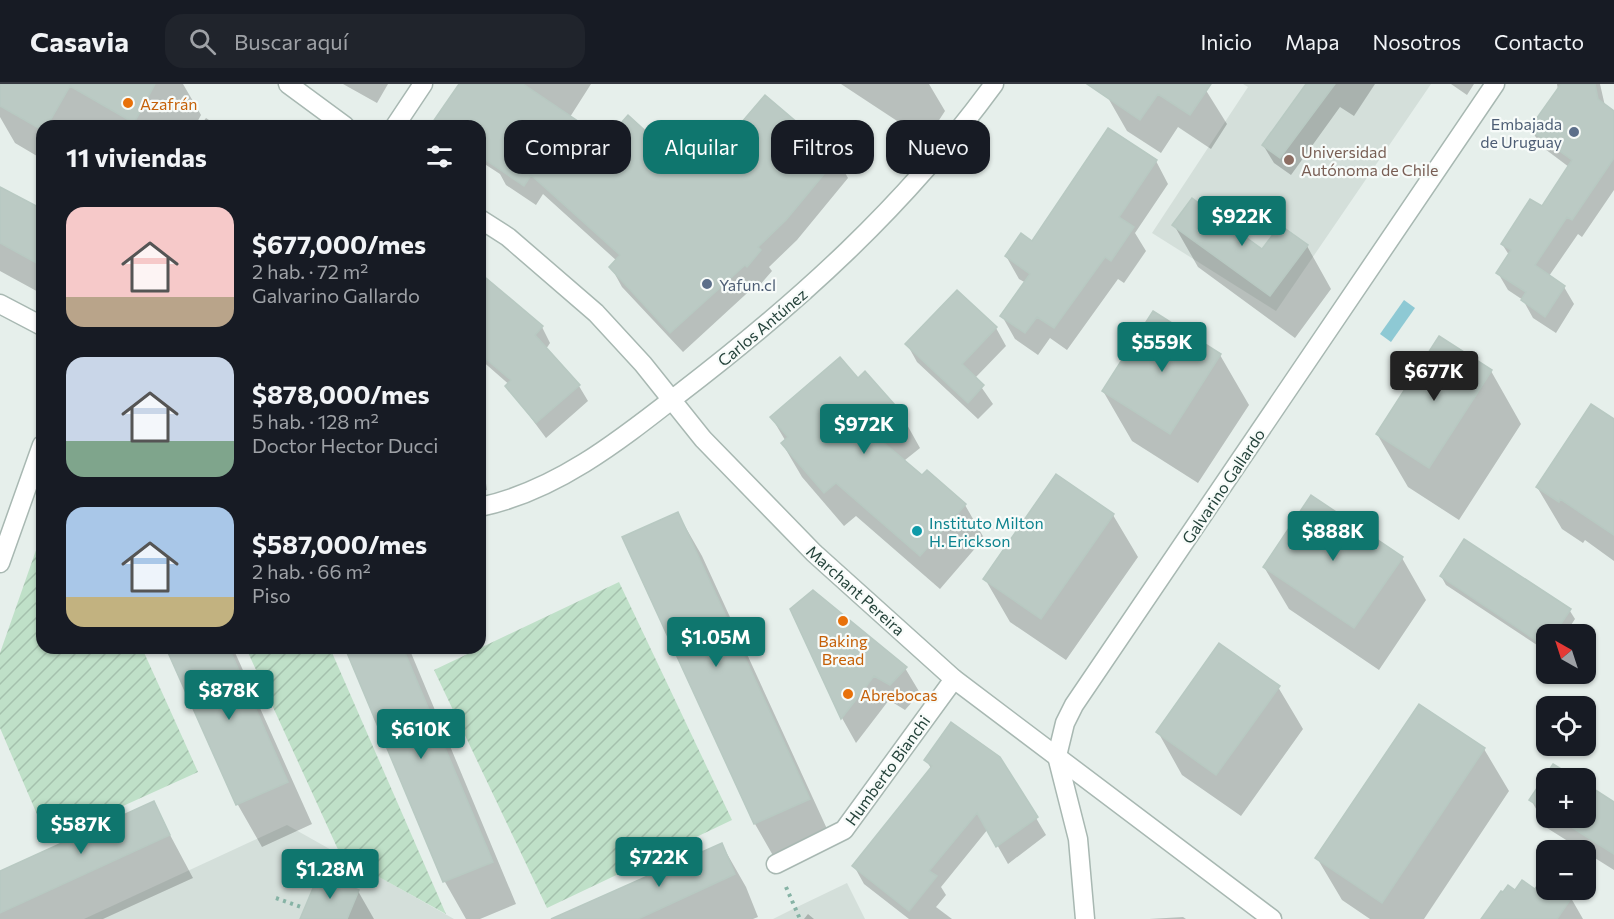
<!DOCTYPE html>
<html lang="es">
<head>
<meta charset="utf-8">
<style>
	:root { --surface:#171b24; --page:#20242c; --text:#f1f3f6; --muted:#9ea1a6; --line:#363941; --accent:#0f766e }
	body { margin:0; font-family:Commissioner,sans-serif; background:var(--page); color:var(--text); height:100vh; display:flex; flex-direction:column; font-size:22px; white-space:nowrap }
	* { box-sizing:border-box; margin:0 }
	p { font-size:20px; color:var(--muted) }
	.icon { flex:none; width:33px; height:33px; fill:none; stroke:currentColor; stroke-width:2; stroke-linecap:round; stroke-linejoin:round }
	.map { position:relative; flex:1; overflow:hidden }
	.details { position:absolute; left:36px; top:36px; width:450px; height:534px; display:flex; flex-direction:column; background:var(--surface); border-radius:18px; box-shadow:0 2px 4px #0004 }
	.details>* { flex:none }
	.guide { position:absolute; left:504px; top:36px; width:570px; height:54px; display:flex; gap:12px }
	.needle { width:39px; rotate:321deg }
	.tools { position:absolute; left:1536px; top:540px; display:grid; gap:12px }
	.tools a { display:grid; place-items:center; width:60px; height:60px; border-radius:12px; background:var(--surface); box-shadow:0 2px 4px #0004; font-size:30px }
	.price { position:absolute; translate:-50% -51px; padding:0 14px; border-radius:6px; background:var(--accent); color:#fff; font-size:20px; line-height:39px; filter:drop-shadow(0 2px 3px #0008) }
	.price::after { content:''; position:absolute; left:50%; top:36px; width:18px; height:14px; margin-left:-9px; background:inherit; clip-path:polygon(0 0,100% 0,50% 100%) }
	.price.selected { background:#222; color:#fff }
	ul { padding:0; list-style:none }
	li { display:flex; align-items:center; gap:18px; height:150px; padding:0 30px }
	li span { display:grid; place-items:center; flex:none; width:168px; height:120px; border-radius:18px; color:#555 }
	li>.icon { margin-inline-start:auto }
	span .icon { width:72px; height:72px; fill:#fffc; stroke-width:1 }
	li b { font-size:26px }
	h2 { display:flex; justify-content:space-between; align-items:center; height:72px; padding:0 30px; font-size:26px }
	.chip { padding:0 21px; border-radius:18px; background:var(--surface); box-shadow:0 2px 4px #0004; font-size:21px; line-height:54px }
	.chip.selected { background:var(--accent); color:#fff }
	header { display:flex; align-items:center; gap:36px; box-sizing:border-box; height:84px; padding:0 30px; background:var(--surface); border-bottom:2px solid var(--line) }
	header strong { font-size:28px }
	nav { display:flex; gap:33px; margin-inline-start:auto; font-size:21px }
	.search { width:420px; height:54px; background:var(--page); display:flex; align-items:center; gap:15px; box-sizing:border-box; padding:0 21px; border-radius:18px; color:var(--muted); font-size:22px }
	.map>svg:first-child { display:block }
</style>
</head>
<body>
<header>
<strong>Casavia</strong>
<div class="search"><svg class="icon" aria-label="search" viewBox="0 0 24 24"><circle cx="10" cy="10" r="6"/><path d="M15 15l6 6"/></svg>Buscar aquí</div>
<nav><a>Inicio</a><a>Mapa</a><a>Nosotros</a><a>Contacto</a></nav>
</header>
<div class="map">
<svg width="1614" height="835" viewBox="0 0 1614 835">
	<defs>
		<pattern id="garden-furrows" width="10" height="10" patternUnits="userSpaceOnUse" patternTransform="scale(1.5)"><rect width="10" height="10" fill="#bfe0c8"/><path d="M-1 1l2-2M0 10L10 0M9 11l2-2" fill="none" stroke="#a4c1ad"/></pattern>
	</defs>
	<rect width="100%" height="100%" fill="#e6efeb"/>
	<path fill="#d4dfda" d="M1243,0H1431L1276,227L1152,149L1248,3Z
		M287,741L454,835H84Z
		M847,799L865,835H773L795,824Z"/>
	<path fill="url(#garden-furrows)" d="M42,449V564H142L198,688L48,756L0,644V569Z
		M619,498L732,736L547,824L434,586Z
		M246,564H330L446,830L341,772Z"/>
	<path fill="#8ec9d4" d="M1404,216L1415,224L1391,258L1380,250Z"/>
	<path fill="#0003" d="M0,0H183L201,31L195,42H42V75L15,59L0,33Z
		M343,0H388L377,19Z
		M476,0H591L570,33L607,57L685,85L706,82L765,13L837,74L848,94L797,156L769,183L772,187L759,202L757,200L683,268L622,203L611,183L617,177L543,110L536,121L506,101L500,90L480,77V42H440Z
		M841,0H929L945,27L926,56Z
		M1115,0H1202L1227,40L1211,65L1178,43L1161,69L1127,47L1107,12Z
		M1305,0H1375L1354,32L1340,23L1291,91L1274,79L1263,61L1307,1Z
		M1451,0H1474L1467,11Z
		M1557,0H1600L1605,22L1614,29V106L1582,153L1578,150L1549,192L1564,203L1574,220L1556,249L1533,234L1523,216L1508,206L1498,189L1509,171L1502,160L1542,124L1569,83L1541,62L1531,45L1558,6Z
		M206,34L218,42H200Z
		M1156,77L1168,100L1135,149L1146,167L1124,199L1118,195L1067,266L1050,254L1038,271L1015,255L1002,232L1026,199L1019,195L1006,172L1033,159Z
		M0,104L42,127V210L0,187Z
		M1174,141L1262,168L1307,162L1331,205L1295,254L1198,183Z
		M480,192L542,243L550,259L546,265L579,302L588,317L546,354L514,311L520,310L480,275Z
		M996,244L1006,262L975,294L993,320L978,335L917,278L907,260Z
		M1220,271L1249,321L1198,399L1132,357L1103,307Z
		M1491,287L1521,340L1459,436L1408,403L1377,350Z
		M858,296L901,330L920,364L905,376L908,382L965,421L984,454L940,505L856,432L844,442L802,393L782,359L785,356L772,334Z
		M1614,339V477L1585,456L1583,459L1562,445L1537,403Z
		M480,359L487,406L480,407Z
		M678,430L702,472L833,758L779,782L755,740L624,454Z
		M1113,431L1138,473L1066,576L1010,538L985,495Z
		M1465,457L1570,527L1575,535L1565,550H1546V567L1446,501L1441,492Z
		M1402,474L1426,516L1379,586L1289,525L1264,483Z
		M792,526L905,584L920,609L905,626L889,616L856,659L842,634Z
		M168,564H233L312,740L262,763L238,721Z
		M347,564H409L516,820L480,835H466L445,798Z
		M1278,603L1303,645L1241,732L1182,691L1158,648Z
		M1419,622L1484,665L1509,707L1424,835H1370L1342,816L1317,774Z
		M926,676L1036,734L1046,751L1008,780L988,745L941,803L946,811L936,823L952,835H909L864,800L854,782L932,686Z
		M1553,682L1573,694H1546V734H1586V702L1614,720V786L1547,744L1531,716Z
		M153,719L193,794L103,835H0V789Z
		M722,761L746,803L758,833L753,835H555Z
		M1544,795L1546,797V806H1558L1571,814L1583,835H1483L1515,808L1536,807Z
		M358,807L374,835H301Z
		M808,830L814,835H804Z
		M1183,833L1186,835H1149Z"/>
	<path fill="#bbcac4" stroke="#b8c9c2" stroke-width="1.5" d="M0,0H155L134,39L70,2L47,42H42V46L0,22Z
		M459,0H523L606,56L628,31L685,83L696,71L706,80L765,11L838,73L786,136L758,163L761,166L747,183L745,181L670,249L609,183L620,171L531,91L524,102L480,72V42H430Z
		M1087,0H1211L1190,31L1158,10L1140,36Z
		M1306,0H1335L1280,74L1262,61Z
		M1561,0H1595L1598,15L1614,27V74L1572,136L1567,133L1535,181L1565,202L1545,233L1521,216L1526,208L1496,189L1511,166L1501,160L1530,115L1542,122L1572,76L1529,45Z
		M1108,44L1157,76L1119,133L1134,143L1111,177L1105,173L1054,244L1037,233L1025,249L1000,232L1030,190L1005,172L1021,149L1032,157Z
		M0,103L42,125V182L0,159Z
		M1192,114L1262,165L1280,141L1308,161L1270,212L1172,141Z
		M480,189L543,242L535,251L580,301L536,339L505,302L511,296L480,270Z
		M957,206L997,243L962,280L984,301L968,319L905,260Z
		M1153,227L1221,270L1170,350L1102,307Z
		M1439,252L1492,286L1429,384L1376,350Z
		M840,273L858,294L865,287L902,329L886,343L892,349L883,358L922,391L927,386L966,420L920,472L836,399L824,409L781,359L788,353L770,333Z
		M1591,320L1614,335V451L1560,415L1559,418L1536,403Z
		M1056,390L1114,430L1041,535L983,495Z
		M1311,411L1403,473L1354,544L1263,483Z
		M678,428L810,715L754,740L622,453Z
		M1464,455L1571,525L1554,550H1546V563L1440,492Z
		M813,506L907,583L890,601L874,592L841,635L790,525Z
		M1219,559L1280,602L1216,691L1156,648Z
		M166,564H229L288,698L236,721Z
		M345,564H403L493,778L443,798Z
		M1419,620L1485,664L1382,819L1315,774Z
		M951,638L1000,673L1038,733L996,763L977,729L929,787L937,792L909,827L852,782L932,682L924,676Z
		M1553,680L1576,694H1546V727L1529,716Z
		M1586,700L1614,718V770L1557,734H1586Z
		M154,717L170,751L0,829V787Z
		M722,759L735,790L638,835H551Z
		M319,790L359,806L347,835H300Z
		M1543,793L1546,796V806H1561L1572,813L1557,835H1481L1501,807L1503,808L1508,801L1515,806L1522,796L1535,805Z"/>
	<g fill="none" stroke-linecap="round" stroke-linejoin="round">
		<g stroke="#a8b8b2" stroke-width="21">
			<path id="minor" d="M395,42L423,0
				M0,479L42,361
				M776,780L844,746L954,595
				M1085,835L1078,755L1057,672L1065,639L1074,621L1495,0"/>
		</g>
		<g stroke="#a8b8b2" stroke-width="21">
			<path id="tertiary" d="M288,0L345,42
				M480,135L508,153L596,229L643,280L703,355L814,469L954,595L1272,835
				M0,220L42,242
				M480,423C556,407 619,357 679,310C799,218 904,123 994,0"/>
		</g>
		<path stroke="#86b3a5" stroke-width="4" stroke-dasharray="3 4.5" stroke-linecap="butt" d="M786,803L800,835
			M276,814L304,824"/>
		<use href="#minor" stroke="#fff" stroke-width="18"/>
		<use href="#tertiary" stroke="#fff" stroke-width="18"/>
	</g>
	<g fill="#e8710a" stroke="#f7fbf9" stroke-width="2">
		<circle cx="128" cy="19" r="6"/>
		<circle cx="843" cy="537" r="6"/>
		<circle cx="848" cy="610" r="6"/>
	</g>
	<g fill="#5c6f8a" stroke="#f7fbf9" stroke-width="2">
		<circle cx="1574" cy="48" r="6"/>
		<circle cx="707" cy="200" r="6"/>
	</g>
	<circle fill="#8d6e63" stroke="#f7fbf9" stroke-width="2" cx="1289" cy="76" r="6"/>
	<circle fill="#0f9aa8" stroke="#f7fbf9" stroke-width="2" cx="917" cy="447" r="6"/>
	<g text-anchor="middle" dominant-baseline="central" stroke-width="4.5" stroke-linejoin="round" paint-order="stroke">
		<g font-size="16" fill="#c56008" stroke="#f7fbf9" text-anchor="start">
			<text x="140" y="19">Azafrán</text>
			<text x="843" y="556" text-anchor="middle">Baking<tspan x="843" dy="18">Bread</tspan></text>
			<text x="860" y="610">Abrebocas</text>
		</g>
		<g font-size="16" fill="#4e5e75" stroke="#f7fbf9" text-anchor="end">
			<text x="1562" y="39">Embajada<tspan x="1562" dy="18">de Uruguay</tspan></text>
			<text x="719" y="200" text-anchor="start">Yafun.cl</text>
		</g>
		<g font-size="16" fill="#785e54" stroke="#f7fbf9" text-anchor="start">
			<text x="1301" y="67">Universidad<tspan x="1301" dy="18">Autónoma de Chile</tspan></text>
		</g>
		<g font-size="16" fill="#24423a" stroke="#f7fbf9">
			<text transform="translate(762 243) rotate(-40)">Carlos Antúnez</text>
			<text transform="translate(1223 402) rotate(-56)">Galvarino Gallardo</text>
			<text transform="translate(856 506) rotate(42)">Marchant Pereira</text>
			<text transform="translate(887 686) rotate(-54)">Humberto Bianchi</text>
		</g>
		<g font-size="16" fill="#0d838f" stroke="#f7fbf9" text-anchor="start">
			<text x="929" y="438">Instituto Milton<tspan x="929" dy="18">H. Erickson</tspan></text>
		</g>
	</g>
</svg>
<div class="tools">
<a><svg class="needle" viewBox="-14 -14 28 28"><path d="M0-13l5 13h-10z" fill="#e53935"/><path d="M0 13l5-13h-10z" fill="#9ea1a6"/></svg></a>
<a><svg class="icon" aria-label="locate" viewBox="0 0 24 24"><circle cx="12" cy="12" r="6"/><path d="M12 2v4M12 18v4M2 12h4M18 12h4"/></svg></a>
<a>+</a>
<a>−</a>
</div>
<b class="price" style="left:1242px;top:163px">$922K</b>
<b class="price" style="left:1162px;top:289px">$559K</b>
<b class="price selected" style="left:1434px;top:318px">$677K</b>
<b class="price" style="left:864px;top:371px">$972K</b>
<b class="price" style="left:1333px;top:478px">$888K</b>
<b class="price" style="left:716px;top:584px">$1.05M</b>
<b class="price" style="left:229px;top:637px">$878K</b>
<b class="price" style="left:421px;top:676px">$610K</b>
<b class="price" style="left:81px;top:771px">$587K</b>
<b class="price" style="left:659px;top:804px">$722K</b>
<b class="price" style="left:330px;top:816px">$1.28M</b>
<div class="guide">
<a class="chip">Comprar</a>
<a class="chip selected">Alquilar</a>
<a class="chip">Filtros</a>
<a class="chip">Nuevo</a>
</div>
<section class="details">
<h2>11 viviendas<svg class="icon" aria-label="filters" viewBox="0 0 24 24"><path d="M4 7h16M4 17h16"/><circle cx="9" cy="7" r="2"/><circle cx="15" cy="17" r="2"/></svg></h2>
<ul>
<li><span style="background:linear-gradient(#f6c9c9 75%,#b9a48a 0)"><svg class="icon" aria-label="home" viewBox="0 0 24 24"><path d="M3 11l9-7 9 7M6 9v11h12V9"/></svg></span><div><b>$677,000/mes</b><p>2 hab. · 72 m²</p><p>Galvarino Gallardo</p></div></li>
<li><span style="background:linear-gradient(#c9d6e8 70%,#7fa58c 0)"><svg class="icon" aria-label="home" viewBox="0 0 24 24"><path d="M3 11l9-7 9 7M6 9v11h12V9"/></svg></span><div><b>$878,000/mes</b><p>5 hab. · 128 m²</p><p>Doctor Hector Ducci</p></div></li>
<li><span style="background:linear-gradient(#a9c7e8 75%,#c2b280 0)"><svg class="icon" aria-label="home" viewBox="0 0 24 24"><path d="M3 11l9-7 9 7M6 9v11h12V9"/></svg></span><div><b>$587,000/mes</b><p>2 hab. · 66 m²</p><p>Piso</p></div></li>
</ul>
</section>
</div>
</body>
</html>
